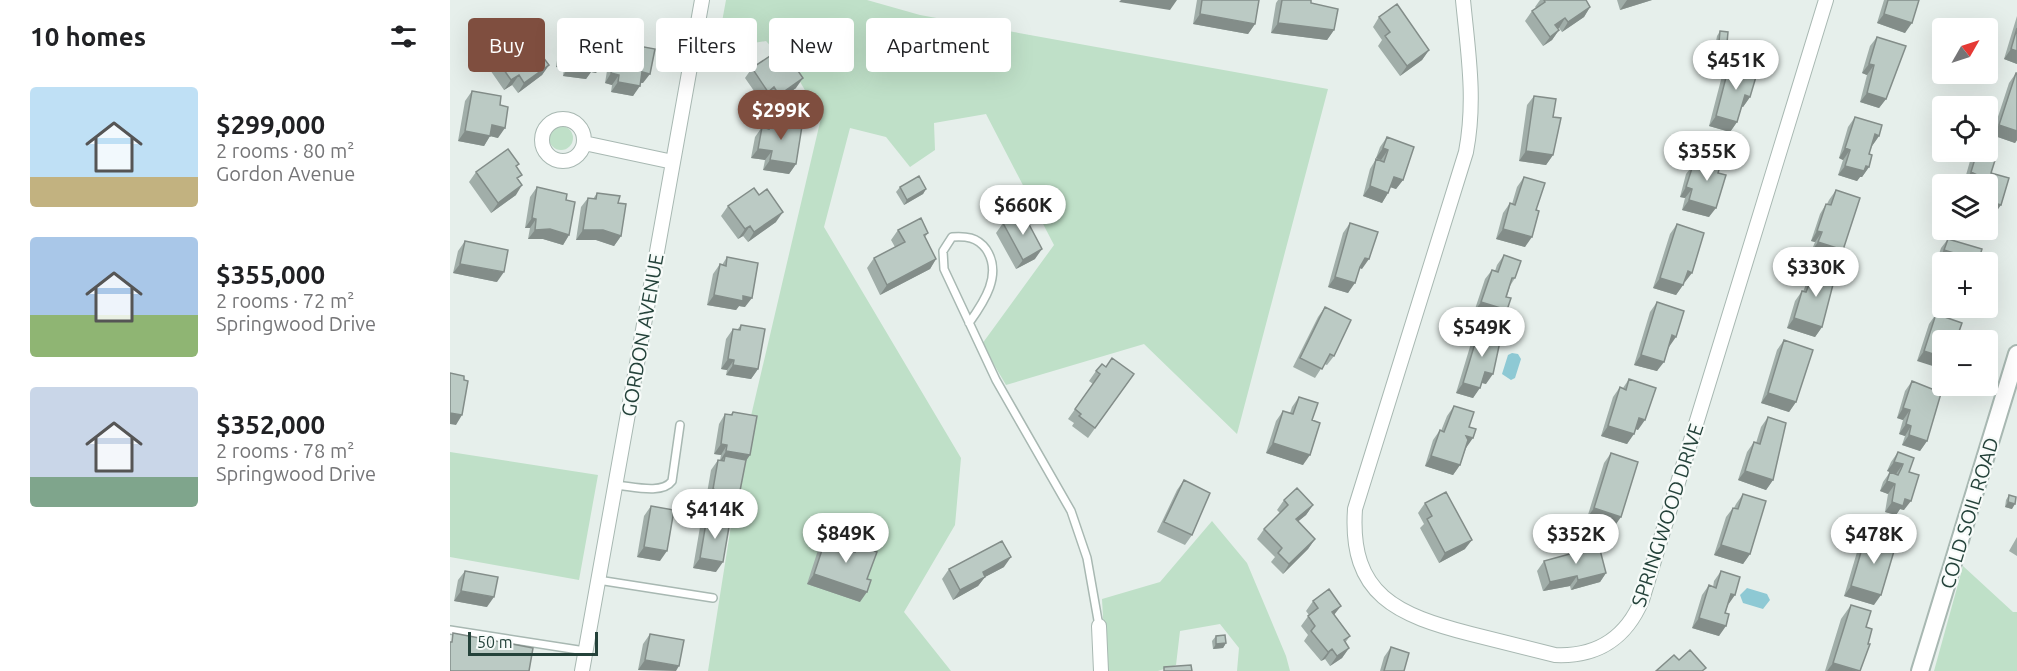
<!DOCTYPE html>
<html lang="en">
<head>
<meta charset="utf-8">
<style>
	:root { --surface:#fff; --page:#f2f2f2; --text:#202124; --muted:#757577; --accent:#7f4e3f }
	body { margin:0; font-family:Ubuntu,sans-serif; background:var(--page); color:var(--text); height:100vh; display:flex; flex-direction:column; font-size:22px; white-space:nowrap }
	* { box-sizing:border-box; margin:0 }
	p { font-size:20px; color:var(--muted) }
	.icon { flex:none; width:33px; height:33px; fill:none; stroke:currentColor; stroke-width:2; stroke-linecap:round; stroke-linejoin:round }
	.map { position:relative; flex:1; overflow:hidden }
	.sheet { display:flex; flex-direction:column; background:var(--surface); width:450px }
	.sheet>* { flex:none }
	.top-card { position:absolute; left:18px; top:18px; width:570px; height:54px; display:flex; gap:12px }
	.needle { width:39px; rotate:51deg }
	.tools { position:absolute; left:1482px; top:18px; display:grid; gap:12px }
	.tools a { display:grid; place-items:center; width:66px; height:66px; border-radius:6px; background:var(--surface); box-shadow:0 6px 24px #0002; font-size:30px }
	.scale { position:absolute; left:18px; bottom:15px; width:130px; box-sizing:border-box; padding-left:6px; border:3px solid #24423a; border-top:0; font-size:16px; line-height:21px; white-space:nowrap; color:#24423a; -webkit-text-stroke:4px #f7fbf9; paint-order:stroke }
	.price { position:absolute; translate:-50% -51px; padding:0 14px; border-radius:21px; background:#fff; color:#222; font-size:20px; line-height:39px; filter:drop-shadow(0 2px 3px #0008) }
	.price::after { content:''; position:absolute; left:50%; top:36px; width:18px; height:14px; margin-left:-9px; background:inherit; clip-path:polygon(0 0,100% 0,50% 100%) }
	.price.on { background:var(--accent); color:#fff }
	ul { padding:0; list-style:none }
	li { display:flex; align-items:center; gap:18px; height:150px; padding:0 30px }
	li span { display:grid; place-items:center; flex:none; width:168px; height:120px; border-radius:6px; color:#555 }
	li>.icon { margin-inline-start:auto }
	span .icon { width:72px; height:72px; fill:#fffc; stroke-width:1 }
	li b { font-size:26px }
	h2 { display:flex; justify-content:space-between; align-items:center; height:72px; padding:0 30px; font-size:26px }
	.pill { padding:0 21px; border-radius:6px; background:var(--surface); box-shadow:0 6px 24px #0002; font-size:21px; line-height:54px }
	.pill.on { background:var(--accent); color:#fff }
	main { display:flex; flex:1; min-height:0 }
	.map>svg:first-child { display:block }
</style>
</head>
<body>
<main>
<section class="sheet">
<h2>10 homes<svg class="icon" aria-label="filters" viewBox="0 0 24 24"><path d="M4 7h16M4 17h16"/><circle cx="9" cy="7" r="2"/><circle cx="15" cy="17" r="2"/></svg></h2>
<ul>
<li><span style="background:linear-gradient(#bfe0f5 75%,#c2b280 0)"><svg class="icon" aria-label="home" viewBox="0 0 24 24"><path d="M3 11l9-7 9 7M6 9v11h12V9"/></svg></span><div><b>$299,000</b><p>2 rooms · 80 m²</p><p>Gordon Avenue</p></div></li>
<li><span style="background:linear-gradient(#a9c7e8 65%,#8fb573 0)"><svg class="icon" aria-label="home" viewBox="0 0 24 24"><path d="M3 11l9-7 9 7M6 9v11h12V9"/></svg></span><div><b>$355,000</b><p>2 rooms · 72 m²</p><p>Springwood Drive</p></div></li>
<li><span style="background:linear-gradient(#c9d6e8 75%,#7fa58c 0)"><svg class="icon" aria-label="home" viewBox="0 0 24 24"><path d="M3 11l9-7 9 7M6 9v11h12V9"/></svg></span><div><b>$352,000</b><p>2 rooms · 78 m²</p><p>Springwood Drive</p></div></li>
</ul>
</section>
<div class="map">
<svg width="1567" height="671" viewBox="0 0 1567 671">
	<rect width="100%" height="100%" fill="#e6efeb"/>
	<path fill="#bfe0c8" d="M276,0H417L470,15L878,89L787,434L694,344L556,385L532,344L604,245L536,114L484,123L485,150L460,167L436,137L400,128L374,227L511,458L505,525L454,612L501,671H258L293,450L371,118L345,73L316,41L267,49Z
		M99 138a12 12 0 1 1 24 0a12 12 0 1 1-24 0Z
		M0,452L148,475L129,580L0,557Z
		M762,521L797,563L836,656L840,671H787L789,648L770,624L730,631L726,665L708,671H656L652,599L710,582Z
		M1513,566L1563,612H1567V671H1484Z"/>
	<path fill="#8ec9d4" d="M1062,353L1068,354L1071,359L1065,378L1061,380L1052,374L1058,355Z
		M1297,588L1317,594L1320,600L1313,609L1293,603L1290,595Z"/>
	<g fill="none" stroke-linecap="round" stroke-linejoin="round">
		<g stroke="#a8b8b2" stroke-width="10">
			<path id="service" d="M519,323C534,302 553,274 536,249C527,237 516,236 502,237L493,251L494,269L546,380L621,511L637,558L649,626
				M165,485C181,486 212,495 222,481L230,425
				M148,580L263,598
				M0,630L135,651"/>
		</g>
		<g stroke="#a8b8b2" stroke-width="16">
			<path id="minor" d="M1013,0C1018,52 1026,100 1016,152L905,509C899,596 948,615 1021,634C1049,641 1077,648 1105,655C1147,657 1176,638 1192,600L1376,0
				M92 140a21 21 0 1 1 42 0a21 21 0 1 1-42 0Z
				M134,143L223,162
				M649,626L651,671
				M132,671L252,0"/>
		</g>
		<g stroke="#a8b8b2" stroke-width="20">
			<path id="tertiary" d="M1470,671L1567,354"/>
		</g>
		<use href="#service" stroke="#fff" stroke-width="7"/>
		<use href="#minor" stroke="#fff" stroke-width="14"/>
		<use href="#tertiary" stroke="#fff" stroke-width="16"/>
	</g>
	<path fill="#a1aea9" d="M747,0H809L805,24L798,34L743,24Z
		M828,0H861V3L884,30L877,40L821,33L826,3Z
		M1090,0H1115L1140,7L1134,17L1112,32L1109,28H1107L1109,30L1102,40L1093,46L1075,21L1082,11L1086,8L1085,7Z
		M1167,0H1202L1170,10Z
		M1434,0H1469L1455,33L1427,23Z
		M1567,16V64L1554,59Z
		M929,17L979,50L972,60L950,76L928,46L932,40L923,27Z
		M118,25L152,63L146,73L141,72L136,79L113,76L114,68L106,67L111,35Z
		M1270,31L1277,43L1273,48L1265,47L1267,36Z
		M1427,37L1436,99L1429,108L1410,102L1417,75L1412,73L1420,46Z
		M167,42L193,83H190L183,96L161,92L162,85L155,83L160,52Z
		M78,43L99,65L92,75L68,93L62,85L54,90L38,67L45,57Z
		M1280,62L1300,97L1293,107L1292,106L1287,122L1280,132L1259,126L1273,72Z
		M302,68L346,88L322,105L317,97L311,101L295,78Z
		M1566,73H1567V140L1565,143L1542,135L1559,83Z
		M22,91L50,105L48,138L40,136L34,146L8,141L15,101Z
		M1084,96L1103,117V155L1096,165L1069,161L1077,105Z
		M1405,117L1429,136L1422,146L1419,154V167L1412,177H1410L1407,181L1388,175L1393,160L1389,158L1398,127Z
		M321,120L346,164L339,174L313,170L315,160L301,158L305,137L312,127L315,128Z
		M937,137L953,180L946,189L940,187L938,193L932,203L913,196L920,169L926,159L931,161L926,158L930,147Z
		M1260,152L1268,173L1259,217L1232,210L1235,198L1230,197L1236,174L1243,165L1251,167L1253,161Z
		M1527,152L1541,173L1544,215L1538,184H1520L1514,182L1520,161Z
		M69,164L66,167V195L41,213L19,182L26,172Z
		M1074,177L1086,210L1075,247L1046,239L1053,213L1060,203L1062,204L1067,187Z
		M87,187L116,200L119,235L113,245L93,239H78L80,228H75L80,197Z
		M450,187L476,189L473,194L454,205L446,192Z
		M1386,190V260L1361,252L1365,242L1361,241L1370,214L1376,204H1377L1379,200Z
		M147,193L168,203L171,236L164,246L146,240H126L131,207L138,198L143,199Z
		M278,206L326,222L298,242L293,236L288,239L271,216Z
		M553,223L585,259L566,269L546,233Z
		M900,223L912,269L910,268L898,293L878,287L893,233Z
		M1227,224L1235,282H1234L1233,285L1226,295L1203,288L1220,234Z
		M448,230L478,233L475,237L486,259L480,269L430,295L417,268L424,258L445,247L441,240Z
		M1498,239L1528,262H1495L1487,260L1491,248Z
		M15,241L47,282L3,273L8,251Z
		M1054,255L1065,278L1060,286L1050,320L1024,312L1035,279L1042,270L1045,271L1047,265Z
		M277,257L295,307L289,306L286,310L257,305L263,274L270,264L272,265Z
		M1366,267L1372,327L1365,337L1337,328L1345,301L1352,291L1353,292L1359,276Z
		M1207,302L1219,347L1207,371L1184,365L1200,312Z
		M875,307L884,356L877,365L874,364L865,378L843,367L868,317Z
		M1486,314L1512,323L1467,361L1479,324Z
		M291,325L308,369L301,379L276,375L277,370L271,369L276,339L283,329L287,330Z
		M1029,330L1036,384L1032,383L1023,398L1006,393L1022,340Z
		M1334,340L1346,402L1339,412L1311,403L1327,350Z
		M656,367L684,374L638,438L622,426L624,423L618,419L643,384L639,381L646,371Z
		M1179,379L1188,430L1186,429L1177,444L1151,436L1163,397L1170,387L1173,388Z
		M1462,381L1487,391L1488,389L1477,441L1470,451L1452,445L1455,436L1449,434L1453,420L1447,418L1455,391Z
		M849,397L862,420L853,465L816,453L826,421L833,411L840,413L842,407Z
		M1004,406L1019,427L1016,448L1010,465L1003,475L975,466L983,440L990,430L991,431L997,416Z
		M283,412L300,455L295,462L288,501L281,511L261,507L262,500L256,499L261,470L268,460H270L271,455L264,454L269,424L275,414L280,415Z
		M1318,417L1323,480L1316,490L1288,480L1297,452L1304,442L1306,443L1311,427Z
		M1448,452L1459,472L1454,510L1450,509L1446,515L1435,512L1438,494L1430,491L1433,482L1440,472L1437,471L1441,462Z
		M1161,453L1164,527L1137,518L1154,463Z
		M734,480L742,535L735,545L707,532L727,490Z
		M1293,494L1300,554L1293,564L1264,555L1276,517L1283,508H1284L1286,504Z
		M1559,495L1562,509L1555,507L1556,500Z
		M834,500L863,505L856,515L848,521L865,539L858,549L833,574L821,562L825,557L807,539L814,529L830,513L827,510Z
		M975,503L1015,549L989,563L970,528L974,524L968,513Z
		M201,506L210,561L187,557L194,516Z
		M257,517L266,572L243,568L250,527Z
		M1425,534L1424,605L1394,596L1407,552L1414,542L1418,543Z
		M377,535L390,547L403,552L407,545L410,602L357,584L370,544Z
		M1567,537V556L1559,551Z
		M1094,561L1156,573L1150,582L1121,590L1120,586L1093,591L1087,571Z
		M554,567L535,577L528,586L503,600L492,579L499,569Z
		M15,571L37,607L4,601L8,580Z
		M1271,571L1278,604L1269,636L1242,628L1252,595L1259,585L1263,587L1264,581Z
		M863,601L884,614L900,636L895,643L899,648L892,658L880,666L875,659L871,661L854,641L858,635L851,626L859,615L856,611Z
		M1401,605L1416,627L1410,671H1375L1391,619Z
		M200,634L229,666L188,670L193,644Z
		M766,636L776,643L773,648L763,649L762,641Z
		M941,647L954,671H930L934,657Z"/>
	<path fill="#838d89" d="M671,0H727L720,10L669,2Z
		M1177,0H1202L1170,10Z
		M1140,7L1134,17L1112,32L1118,22Z
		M750,14L805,24L798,34L743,24Z
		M1434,14L1462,23L1455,33L1427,23Z
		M1115,18L1109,28L1098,35L1105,25Z
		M828,23L884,30L877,40L821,33Z
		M1109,30L1102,40L1093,46L1100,37Z
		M1269,42L1277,43L1273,48L1265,47Z
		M1561,49L1567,51V64L1554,59Z
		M979,50L972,60L950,76L957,66Z
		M113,57L121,58L114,68L106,67Z
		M144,62L152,63L146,73L141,72L136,79L113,76L119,66Z
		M1419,64L1424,65L1417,75L1412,73Z
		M99,65L92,75L68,93L74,83Z
		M192,72L200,74L193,83L185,82Z
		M161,73L169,75L162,85L155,83Z
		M69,75L62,85L54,90L61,80Z
		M353,78L346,88L322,105L329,95Z
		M168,82L190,86L183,96L161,92Z
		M324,87L317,97L311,101L318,92Z
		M1417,93L1436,99L1429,108L1410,102Z
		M1295,95L1300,97L1293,107L1288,105Z
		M1266,116L1287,122L1280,132L1259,126Z
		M42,125L55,128L48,138L40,136L34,146L8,141L15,131Z
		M1549,125L1567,131V140L1565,143L1542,135Z
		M1425,134L1429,136L1422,146Z
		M933,148L938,150L931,160L926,158Z
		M1395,148L1400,150L1393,160L1389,158Z
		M308,149L322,151L315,160L301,158Z
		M1076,151L1103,155L1096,165L1069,161Z
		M320,160L346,164L339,174L313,170Z
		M1395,166H1416L1419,167L1412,177H1410L1407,181L1388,175Z
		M1521,172L1527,175L1520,184L1514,182Z
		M944,177L953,180L946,189L937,186Z
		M72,185L66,195L41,213L48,203Z
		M920,186L938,193L932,203L913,196Z
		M1236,187L1242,189L1235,198L1230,197Z
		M476,189L473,194L454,205L457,200Z
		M1239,200L1266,208L1259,217L1232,210Z
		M1538,201L1551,205L1544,215L1538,213Z
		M333,212L326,222L298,242L304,232Z
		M82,218L86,219L80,228H75Z
		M300,226L293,236L288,239L295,229Z
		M100,229L119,235L113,245L93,239H78L85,230Z
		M1053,229L1082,237L1075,247L1046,239Z
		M133,230H153L171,236L164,246L146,240H126Z
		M1367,231L1372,232L1365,242L1361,241Z
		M1368,242L1393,250L1386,260L1361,252Z
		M592,249L585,259L566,269L573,260Z
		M1494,250L1507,254L1501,262H1495L1487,260Z
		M915,258L919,259L912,269L908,267Z
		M486,259L480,269L430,295L437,285Z
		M10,264L54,272L47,282L3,273Z
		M1238,271L1242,273L1235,282L1231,281Z
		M885,277L905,283L898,293L878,287Z
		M1210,278L1233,285L1226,295L1203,288Z
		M264,295L293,296L302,298L295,307L289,306L286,310L257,305Z
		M1031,302L1057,310L1050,320L1024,312Z
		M1344,318L1372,327L1365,337L1337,328Z
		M1222,335L1226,337L1219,347L1215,345Z
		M1474,351L1492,357V369L1467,361Z
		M1191,355L1214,362L1207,371L1184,365Z
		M278,359L284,360L277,370L271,369Z
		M283,365L308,369L301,379L276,375Z
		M1035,372L1043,374L1036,384L1029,382Z
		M1013,383L1030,388L1023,398L1006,393Z
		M1318,393L1346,402L1339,412L1311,403Z
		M1453,408L1460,410L1453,420L1447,418Z
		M0,413L12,415L6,425L0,424Z
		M1189,418L1195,420L1188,430L1183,428Z
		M1456,424L1461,426L1455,436L1449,434Z
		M1158,426L1184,434L1177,444L1151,436Z
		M1459,435L1477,441L1470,451L1452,445Z
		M1016,436L1023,438L1016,448L1009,446Z
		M823,443L860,455L853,465L816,453Z
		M271,444L277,445L271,455L264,454Z
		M276,451L300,455L293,465L275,456L272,461H270Z
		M981,456L1010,465L1003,475L975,466Z
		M1444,462L1453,464L1446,474L1437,471Z
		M1295,471L1323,480L1316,490L1288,480Z
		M1437,481L1445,484L1438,494L1430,491Z
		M263,489L269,491L262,500L256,499Z
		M268,497L288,501L281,511L261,507Z
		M1455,499L1461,501L1454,510L1450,509L1446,515L1435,512L1442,502Z
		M1558,502L1565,504L1562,509L1555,507Z
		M863,505L856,515L839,529L846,519Z
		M1144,508L1171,517L1164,527L1137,518Z
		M865,539L858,549L833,574L839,564Z
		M1022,540L1015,549L989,563L995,553Z
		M1271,545L1300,554L1293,564L1264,555Z
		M194,547L217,551L210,561L187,557Z
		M561,557L554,567L535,577L528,586L503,600L510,590L533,572Z
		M250,558L273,562L266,572L243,568Z
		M1156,573L1150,582L1121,590L1128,580Z
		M364,574L417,592L410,602L357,584Z
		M1127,576L1120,586L1093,591L1100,582Z
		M1401,586L1431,595L1424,605L1394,596Z
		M11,591L44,597L37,607L4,601Z
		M1281,594L1285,595L1278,605Z
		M891,606L884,615L882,612Z
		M1249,618L1276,626L1269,636L1242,628Z
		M776,643L773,648L763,649L766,644Z
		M899,648L892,658L880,666L887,656Z
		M882,649L875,659L871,661L878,652Z
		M195,660L229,666L226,671L188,670Z
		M1383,663L1408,671H1377Z"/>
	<path fill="#bbcac4" stroke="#838d89" stroke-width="1.5" d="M752,0H809L805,24L750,14Z
		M832,0H861V3L888,9L884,30L828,23Z
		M1094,0H1136L1140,7L1118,22L1115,18L1105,25L1109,30L1100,37L1082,11L1095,2Z
		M1438,0H1469L1462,23L1434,14Z
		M947,4L979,50L957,66L935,36L940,32L929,17Z
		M118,25L157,31L152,63L144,62L143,70L119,66L121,58L113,57Z
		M1567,28V51L1561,49Z
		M1270,31L1278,32L1277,43L1269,42Z
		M74,37L78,43L81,41L99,65L74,83L69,75L61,80L45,57Z
		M1427,37L1456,46L1436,99L1417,93L1424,65L1419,64Z
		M167,42L205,49L200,74L192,72L190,86L168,82L169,75L161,73Z
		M332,48L353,78L329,95L324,87L318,92L302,68Z
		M1280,62L1308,70L1300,97L1295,95L1287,122L1266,116Z
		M1566,73H1567V131L1549,125Z
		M22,91L51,96L50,105L58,107L55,128L42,125L40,136L15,131Z
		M1084,96L1106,99L1103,117L1111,118L1103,155L1076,151Z
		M1405,117L1432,125L1429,136L1425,134L1419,154L1422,155L1419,167L1416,166L1414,171L1395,166L1400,150L1395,148Z
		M321,120L352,126L346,164L320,160L322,151L308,149L312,127L319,129Z
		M937,137L964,147L953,180L944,177L938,193L920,186L926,159L934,162L938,150L933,148Z
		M58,149L69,164L66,166L72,175L67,178L72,185L48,203L26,172Z
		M1260,152L1273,156L1268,173L1276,175L1266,208L1239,200L1242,189L1236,187L1243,165L1255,168Z
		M1527,152L1546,157L1541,173L1559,178L1551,205L1538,201V184H1524L1527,175L1521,172Z
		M469,176L476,189L457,200L450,187Z
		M1074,177L1095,183L1086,210L1089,211L1082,237L1053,229L1060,203L1065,205Z
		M87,187L117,194L116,200L125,202L119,235L100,229L85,230L86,219L82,218Z
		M304,188L309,195L317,189L333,212L304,232L300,226L295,229L278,206Z
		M1386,190L1410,198L1393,250L1368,242L1372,232L1367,231L1376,204L1381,205Z
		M147,193L170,196L168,203L176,204L171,236L153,230H133L138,198L146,199Z
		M573,213L592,249L573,260L553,223Z
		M471,218L478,233L474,235L486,259L437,285L424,258L455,242L448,230Z
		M900,223L928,232L919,259L915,258L910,267L905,283L885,277Z
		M1227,224L1254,233L1242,273L1238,271L1233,285L1210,278Z
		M1498,239L1532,249L1528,262H1504L1507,254L1494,250Z
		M15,241L58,250L54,272L10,264Z
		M1054,255L1071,261L1065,278H1062L1056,297L1061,298L1057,310L1031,302L1042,270L1048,272Z
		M277,257L308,263L302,298L293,296V301L264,295L270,264L276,266Z
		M1366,267L1386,273L1372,327L1344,318L1352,291L1356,292Z
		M1207,302L1234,311L1226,337L1222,335L1214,362L1191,355Z
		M875,307L901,320L884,356L880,354L872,369L850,358Z
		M1486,314L1512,323L1506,340H1492V357L1474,351Z
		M291,325L315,329L308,369L283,365L284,360L278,359L283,329L290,330Z
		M1029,330L1051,337L1043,374L1035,372L1030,388L1013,383Z
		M1334,340L1363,350L1346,402L1318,393Z
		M662,358L684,374L645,428L629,416L631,414L625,409L650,374L646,371L652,364L656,367Z
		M0,373L14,376V380L18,381L12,415L0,413Z
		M1179,379L1206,388L1195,420L1189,418L1184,434L1158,426L1170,387L1176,390Z
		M1462,381L1487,391L1488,389L1492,390L1477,441L1459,435L1461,426L1456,424L1460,410L1453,408Z
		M849,397L868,403L862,420L870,423L860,455L823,443L833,411L843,414Z
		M1004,406L1024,412L1019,427L1026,429L1023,438L1016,436L1018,440L1010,465L981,456L990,430L994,432Z
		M283,412L307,416L300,455L276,451L277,445L271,444L275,414L282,415Z
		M1318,417L1336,423L1323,480L1295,471L1304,442L1310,444Z
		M1448,452L1464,458L1459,472L1469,475L1461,501L1455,499L1453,506L1442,502L1445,484L1437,481L1440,472L1448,475L1451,469L1453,464L1444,462Z
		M1161,453L1188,462L1171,517L1144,508Z
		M275,456L296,460L288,501L268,497L269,491L263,489L268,460L274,461Z
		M734,480L760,493L742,535L714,522Z
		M847,488L863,505L846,519L865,539L839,564L828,553L832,548L814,529L838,505L834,500Z
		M996,492L1022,540L995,553L977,519L982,516L975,503Z
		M1293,494L1316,501L1300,554L1271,545L1283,508L1288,509Z
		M1559,495L1566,497L1565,504L1558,502Z
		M201,506L224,510L217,551L194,547Z
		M257,517L280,521L273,562L250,558Z
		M1425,534L1447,541L1431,595L1401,586L1414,542L1422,544Z
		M377,535L392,540L390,547L405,552L407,545L427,552L417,579L421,580L417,592L364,574Z
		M552,541L561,557L533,572L535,577L510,590L499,569Z
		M1149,546L1156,573L1128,580L1127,576L1100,582L1094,561Z
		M15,571L48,577L44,597L11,591Z
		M1271,571L1290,577L1285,595L1281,594L1275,613L1279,614L1276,626L1249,618L1259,585L1266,588Z
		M879,589L891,606L882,612L900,636L894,640L899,648L887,656L882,649L878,652L861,631L865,626L858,616L868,608L863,601Z
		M1401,605L1421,611L1416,627L1422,629L1418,644H1420L1410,671L1383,663Z
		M3,633L83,648L79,671H0V642H2Z
		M200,634L234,640L229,666L195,660Z
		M775,635L776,643L766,644V636Z
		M941,647L959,653L954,671H934Z
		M1240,650L1256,668L1252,671H1206L1224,655L1229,660Z
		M741,665L742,671H714V667Z"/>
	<g text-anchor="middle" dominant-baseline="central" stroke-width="4.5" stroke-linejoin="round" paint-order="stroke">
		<g font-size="20" fill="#24423a" stroke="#f7fbf9">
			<text transform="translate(192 335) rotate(-80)">GORDON AVENUE</text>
			<text transform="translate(1519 513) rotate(-73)">COLD SOIL ROAD</text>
			<text transform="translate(1217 515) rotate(-72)">SPRINGWOOD DRIVE</text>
		</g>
	</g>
</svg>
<div class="tools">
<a><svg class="needle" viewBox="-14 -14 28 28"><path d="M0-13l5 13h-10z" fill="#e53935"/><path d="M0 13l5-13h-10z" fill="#757577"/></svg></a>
<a><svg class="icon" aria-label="locate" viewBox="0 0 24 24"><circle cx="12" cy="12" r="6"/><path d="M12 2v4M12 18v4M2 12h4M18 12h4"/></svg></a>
<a><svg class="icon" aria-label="layers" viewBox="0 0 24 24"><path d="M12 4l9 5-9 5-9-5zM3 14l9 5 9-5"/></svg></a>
<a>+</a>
<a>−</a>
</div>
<div class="scale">50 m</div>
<b class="price" style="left:1286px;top:91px">$451K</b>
<b class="price on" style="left:331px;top:141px">$299K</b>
<b class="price" style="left:1257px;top:182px">$355K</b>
<b class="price" style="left:573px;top:236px">$660K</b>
<b class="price" style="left:1366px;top:298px">$330K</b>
<b class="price" style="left:1032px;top:358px">$549K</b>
<b class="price" style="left:265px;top:540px">$414K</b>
<b class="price" style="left:396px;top:564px">$849K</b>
<b class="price" style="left:1126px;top:565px">$352K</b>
<b class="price" style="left:1424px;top:565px">$478K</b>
<div class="top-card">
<a class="pill on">Buy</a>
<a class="pill">Rent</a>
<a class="pill">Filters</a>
<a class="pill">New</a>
<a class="pill">Apartment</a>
</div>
</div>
</main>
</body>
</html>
